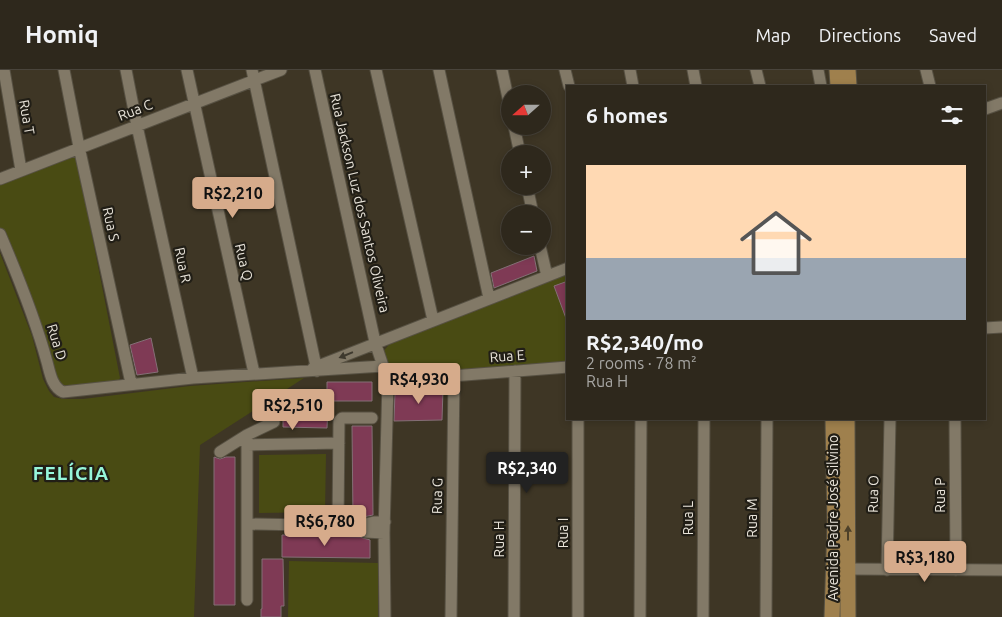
<!DOCTYPE html>
<html lang="en">
<head>
<meta charset="utf-8">
<style>
	:root { --surface:#2e281c; --page:#363025; --text:#f1f3f6; --muted:#a7a6a3; --line:#49443b; --accent:#d6ab8b }
	body { margin:0; font-family:Ubuntu,sans-serif; background:var(--page); color:var(--text); height:100vh; display:flex; flex-direction:column; font-size:19px; white-space:nowrap }
	* { box-sizing:border-box; margin:0 }
	p { font-size:16px; color:var(--muted) }
	.icon { flex:none; width:28px; height:28px; fill:none; stroke:currentColor; stroke-width:2; stroke-linecap:round; stroke-linejoin:round }
	.map { position:relative; flex:1; overflow:hidden }
	.side { position:absolute; left:566px; top:15px; width:420px; height:335px; display:flex; flex-direction:column; background:var(--surface); border-radius:0px; box-shadow:0 2px 8px #0003,0 0 0 1px var(--line) }
	.side>* { flex:none }
	.needle { width:32px; rotate:249deg }
	.tools { position:absolute; left:501px; top:15px; display:grid; gap:10px }
	.tools a { display:grid; place-items:center; width:50px; height:50px; border-radius:50%; background:var(--surface); box-shadow:0 2px 8px #0003,0 0 0 1px var(--line); font-size:25px }
	.price { position:absolute; translate:-50% -42px; padding:0 11px; border-radius:5px; background:var(--accent); color:#111; font-size:16px; line-height:32px; filter:drop-shadow(0 1px 2px #0008) }
	.price::after { content:''; position:absolute; left:50%; top:30px; width:15px; height:11px; margin-left:-8px; background:inherit; clip-path:polygon(0 0,100% 0,50% 100%) }
	.price.active { background:#222; color:#fff }
	ul { padding:0; list-style:none }
	li { display:grid; align-content:center; gap:10px; height:265px; padding:0 20px }
	li+li { border-top:1px solid var(--line) }
	li span { display:grid; place-items:center; height:155px; border-radius:0px; color:#555 }
	li>.icon { margin-inline-start:auto }
	span .icon { width:90px; height:90px; fill:#fffc; stroke-width:1 }
	li b { font-size:21px }
	h2 { display:flex; justify-content:space-between; align-items:center; height:60px; padding:0 20px; font-size:21px }
	header { display:flex; align-items:center; gap:30px; box-sizing:border-box; height:70px; padding:0 25px; background:var(--surface); border-bottom:1px solid var(--line) }
	header strong { font-size:24px }
	nav { display:flex; gap:28px; margin-inline-start:auto; font-size:18px }
	.map>svg:first-child { display:block }
</style>
</head>
<body>
<header>
<strong>Homiq</strong>
<nav><a>Map</a><a>Directions</a><a>Saved</a></nav>
</header>
<div class="map">
<svg width="1002" height="547" viewBox="0 0 1002 547">
	<rect width="100%" height="100%" fill="#3e3625"/>
	<path fill="#494b13" d="M76,84L120,308L118,311L66,321L59,316L0,160V114Z
		M0,183L32,266L43,309L49,321L54,327L63,329H83L190,316L304,308L200,375L194,547H0Z
		M567,201V292L398,305L388,300L382,283L392,271Z
		M326,384L325,442L259,443V385Z
		M289,491L378,493V547H288Z"/>
	<path fill="#7f3a55" stroke="#846f76" d="M534,186L537,201L494,218L491,203Z
		M568,211V251H567L554,216Z
		M151,268L158,302L137,305L130,275Z
		M327,312H372V331H327Z
		M443,319L442,350L394,351L395,322Z
		M283,334L328,336L327,358L283,357Z
		M372,356L373,445L363,447H353L352,356Z
		M214,387L220,389L226,387H235V535H214Z
		M282,465H323V466L360,467L370,470V488L282,487Z
		M262,489H283L284,536H281V547H261V539H262Z"/>
	<g fill="none" stroke-linecap="round" stroke-linejoin="round">
		<g stroke="#575143" stroke-width="13">
			<path id="minor" d="M4,0L21,100
				M64,0L79,77L131,313
				M126,0L137,56L193,308
				M187,0L254,303
				M252,0L317,301
				M315,0L375,272L388,311L384,463L385,547
				M376,0L433,250
				M439,0L489,228
				M502,0L510,37
				M565,0L569,16
				M630,0L633,16
				M693,0L696,16
				M756,0L760,16
				M818,0L821,16
				M926,0L930,16
				M985,39L1002,33
				M514,56L520,84
				M0,109L281,0
				M527,116L533,144
				M0,164C18,206 35,248 47,292C50,303 52,317 63,322L193,308L383,296
				M540,176L547,206
				M985,258L1002,257
				M313,298L568,198
				M388,311L568,297
				M955,349L956,500
				M248,375L339,373
				M220,382L247,365L274,352
				M248,454L358,456L374,452H385
				M338,455L339,351L342,348H372
				M358,456L366,462L384,463
				M848,499L1002,500
				M887,500L890,349
				M247,530V365
				M451,547L454,305
				M514,547L515,301
				M578,547V349
				M640,547L641,349
				M703,547L704,349
				M766,547L767,349"/>
		</g>
		<g stroke="#575143" stroke-width="17">
			<path id="major" d="M837,0L838,16
				M848,0L849,16
				M847,349L848,547
				M832,547L835,454L833,349"/>
		</g>
		<use href="#minor" stroke="#827967" stroke-width="11"/>
		<use href="#major" stroke="#9f804d" stroke-width="15"/>
	</g>
	<defs><path id="oneway-solid" d="M-6-.8H1V-3.2L6.5 0L1 3.2V.8H-6Z" transform="scale(1.25)"/></defs>
	<use fill="#3e392e" href="#oneway-solid" transform="translate(346 285) rotate(158)"/>
	<use fill="#4d4029" href="#oneway-solid" transform="translate(848 463) rotate(-90)"/>
	<g text-anchor="middle" dominant-baseline="central" stroke-width="4.5" stroke-linejoin="round" paint-order="stroke">
		<g font-size="14" fill="#e9e4da" stroke="#211e16">
			<text transform="translate(135 40) rotate(-21)">Rua C</text>
			<text transform="translate(27 47) rotate(80)">Rua T</text>
			<text transform="translate(360 133) rotate(77)">Rua Jackson Luz dos Santos Oliveira</text>
			<text transform="translate(111 154) rotate(78)">Rua S</text>
			<text transform="translate(244 192) rotate(77)">Rua Q</text>
			<text transform="translate(183 195) rotate(78)">Rua R</text>
			<text transform="translate(57 272) rotate(73)">Rua D</text>
			<text transform="translate(507 286) rotate(-4)">Rua E</text>
			<text transform="translate(873 424) rotate(-89)">Rua O</text>
			<text transform="translate(940 425) rotate(-90)">Rua P</text>
			<text transform="translate(437 426) rotate(-89)">Rua G</text>
			<text transform="translate(688 448) rotate(-90)">Rua L</text>
			<text transform="translate(752 448) rotate(-90)">Rua M</text>
			<text transform="translate(833 448) rotate(-90)">Avenida Padre José Silvino</text>
			<text transform="translate(563 463) rotate(-90)">Rua I</text>
			<text transform="translate(499 469) rotate(-90)">Rua H</text>
		</g>
		<g font-size="19" font-weight="bold" letter-spacing="1" fill="#96f6da" stroke="#211e16">
			<text x="71" y="403">FELÍCIA</text>
		</g>
	</g>
</svg>
<div class="tools">
<a><svg class="needle" viewBox="-14 -14 28 28"><path d="M0-13l5 13h-10z" fill="#e53935"/><path d="M0 13l5-13h-10z" fill="#a7a6a3"/></svg></a>
<a>+</a>
<a>−</a>
</div>
<b class="price" style="left:233px;top:149px">R$2,210</b>
<b class="price" style="left:419px;top:335px">R$4,930</b>
<b class="price" style="left:293px;top:361px">R$2,510</b>
<b class="price active" style="left:527px;top:424px">R$2,340</b>
<b class="price" style="left:325px;top:477px">R$6,780</b>
<b class="price" style="left:925px;top:513px">R$3,180</b>
<section class="side">
<h2>6 homes<svg class="icon" aria-label="filters" viewBox="0 0 24 24"><path d="M4 7h16M4 17h16"/><circle cx="9" cy="7" r="2"/><circle cx="15" cy="17" r="2"/></svg></h2>
<ul>
<li><span style="background:linear-gradient(#ffd9b3 60%,#9aa5b1 0)"><svg class="icon" aria-label="home" viewBox="0 0 24 24"><path d="M3 11l9-7 9 7M6 9v11h12V9"/></svg></span><div><b>R$2,340/mo</b><p>2 rooms · 78 m²</p><p>Rua H</p></div></li>
</ul>
</section>
</div>
</body>
</html>
